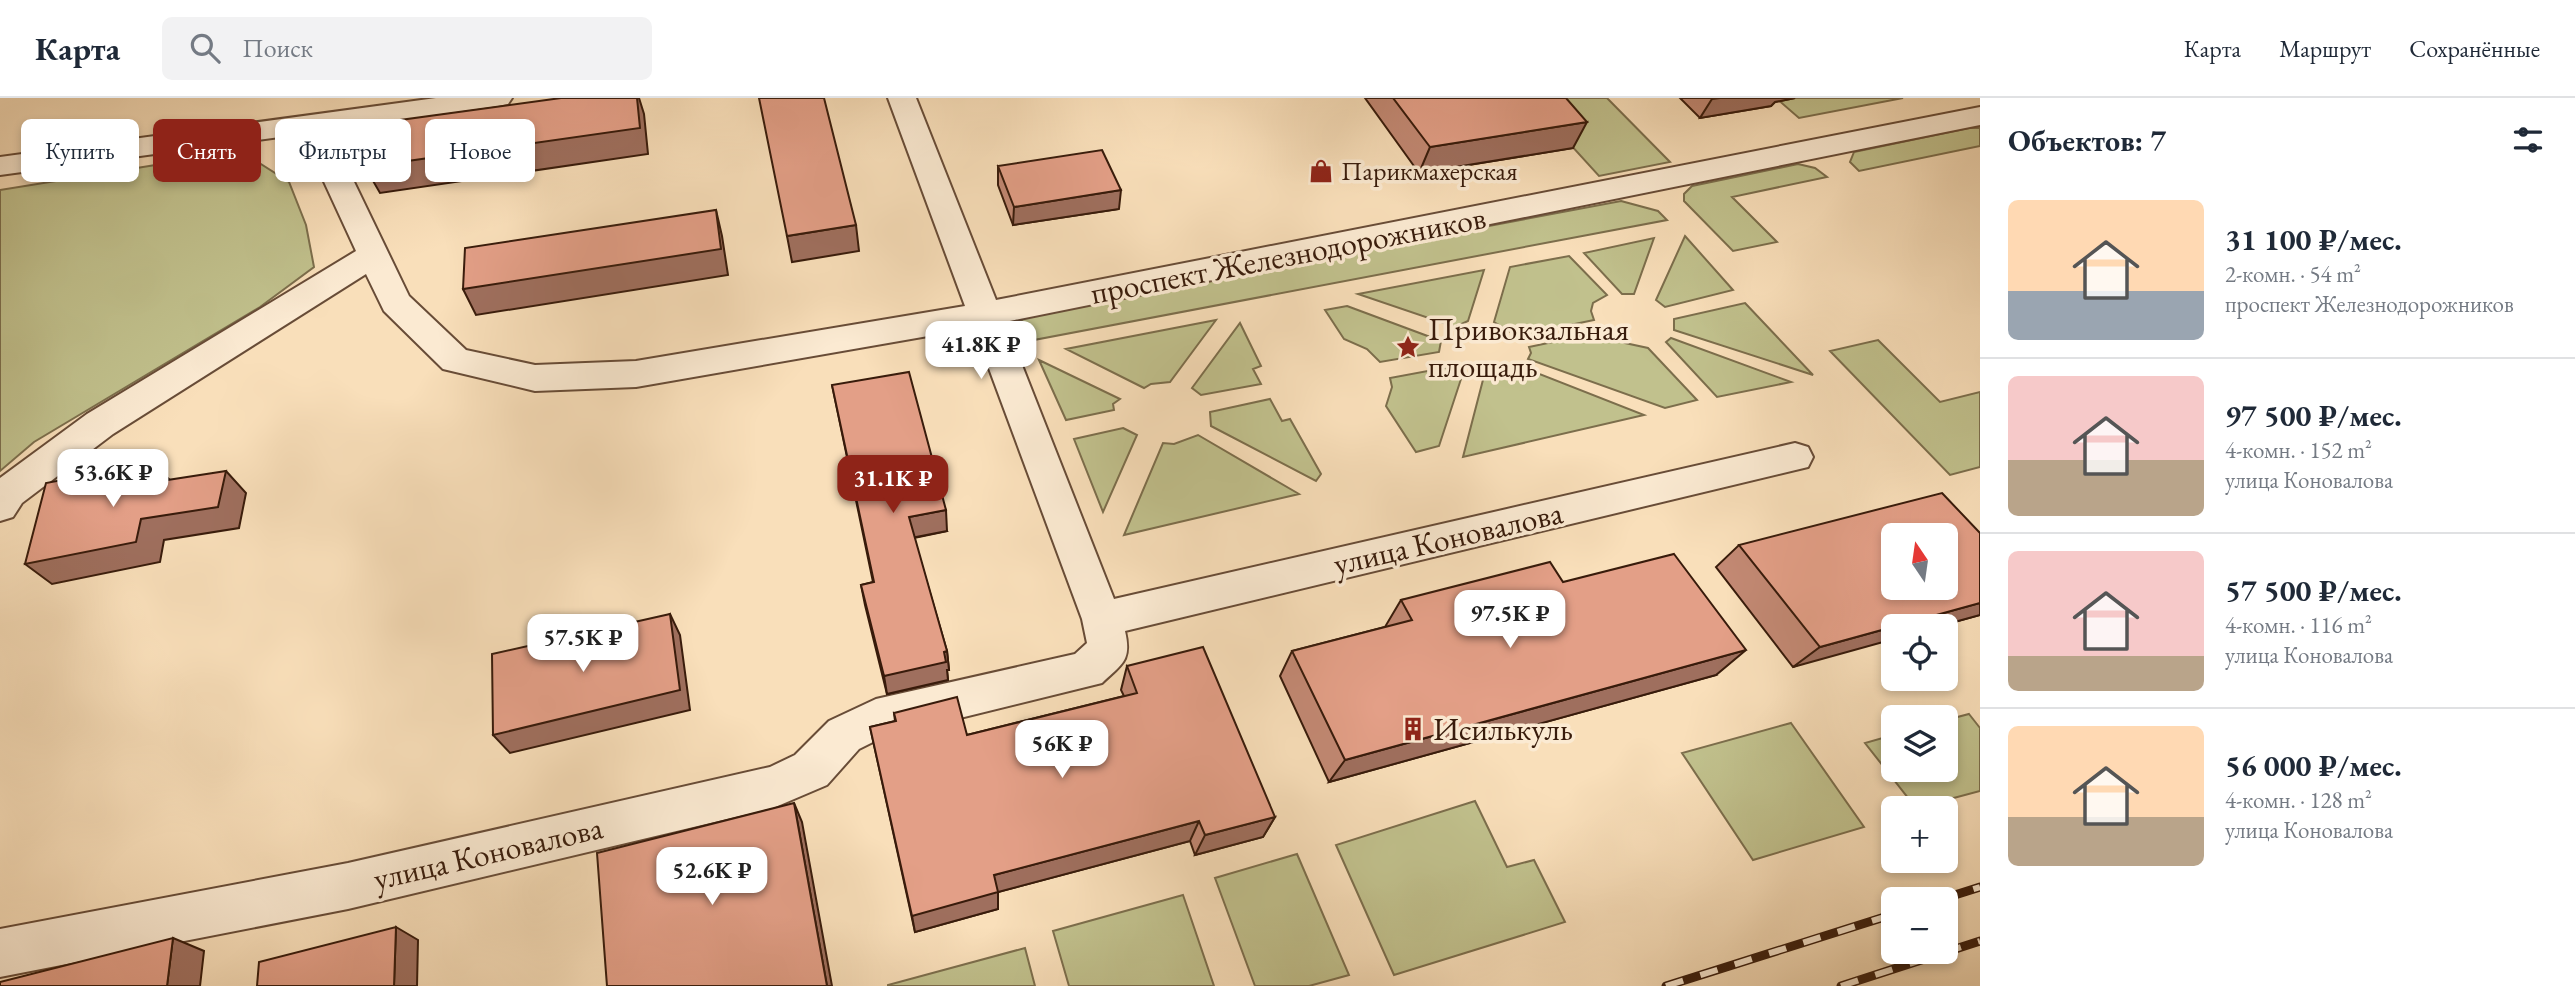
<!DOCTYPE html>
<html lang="ru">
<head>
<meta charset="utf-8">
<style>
	:root { --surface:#fff; --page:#f2f2f3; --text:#1f2937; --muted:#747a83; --line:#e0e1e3; --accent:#8f2418 }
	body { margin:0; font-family:"EB Garamond",serif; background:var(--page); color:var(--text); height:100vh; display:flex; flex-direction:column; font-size:26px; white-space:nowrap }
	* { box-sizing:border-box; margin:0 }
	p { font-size:23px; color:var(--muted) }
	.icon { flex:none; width:38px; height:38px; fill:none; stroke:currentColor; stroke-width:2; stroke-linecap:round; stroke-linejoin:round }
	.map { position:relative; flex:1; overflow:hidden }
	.details { display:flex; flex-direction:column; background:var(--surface); width:595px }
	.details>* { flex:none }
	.hud { position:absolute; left:21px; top:21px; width:665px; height:63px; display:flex; gap:14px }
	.needle { width:46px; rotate:347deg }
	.controls { position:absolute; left:1881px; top:425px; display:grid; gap:14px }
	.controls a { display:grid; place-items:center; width:77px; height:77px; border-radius:10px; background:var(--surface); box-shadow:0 4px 10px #0003; font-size:35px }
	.price { position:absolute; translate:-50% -60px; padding:0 16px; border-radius:14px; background:#fff; color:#222; font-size:23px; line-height:46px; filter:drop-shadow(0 2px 4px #0008) }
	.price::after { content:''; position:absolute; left:50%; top:42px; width:21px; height:16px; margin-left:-10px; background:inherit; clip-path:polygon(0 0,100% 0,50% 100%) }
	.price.on { background:var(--accent); color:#fff }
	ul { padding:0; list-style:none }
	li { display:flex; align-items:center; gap:21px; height:175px; padding:0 28px }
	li+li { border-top:2px solid var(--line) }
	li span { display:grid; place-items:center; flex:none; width:196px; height:140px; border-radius:10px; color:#555 }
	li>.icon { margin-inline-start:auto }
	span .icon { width:84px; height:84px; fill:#fffc; stroke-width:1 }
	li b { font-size:30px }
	h2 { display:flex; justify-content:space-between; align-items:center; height:84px; padding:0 28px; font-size:30px }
	.pill { padding:0 24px; border-radius:10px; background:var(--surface); box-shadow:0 4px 10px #0003; font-size:24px; line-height:63px }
	.pill.on { background:var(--accent); color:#fff }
	header { display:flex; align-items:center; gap:42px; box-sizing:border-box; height:98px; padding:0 35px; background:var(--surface); border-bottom:2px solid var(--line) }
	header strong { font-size:33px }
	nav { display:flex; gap:38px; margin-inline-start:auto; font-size:24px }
	.search { width:490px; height:63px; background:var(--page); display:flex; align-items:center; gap:18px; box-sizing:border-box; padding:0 24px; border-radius:10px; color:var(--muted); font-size:26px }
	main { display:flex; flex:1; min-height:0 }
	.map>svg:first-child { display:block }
</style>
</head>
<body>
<header>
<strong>Карта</strong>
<div class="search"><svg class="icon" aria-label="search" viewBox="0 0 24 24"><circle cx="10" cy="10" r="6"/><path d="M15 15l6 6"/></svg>Поиск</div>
<nav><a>Карта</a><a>Маршрут</a><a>Сохранённые</a></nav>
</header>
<main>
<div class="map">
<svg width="1980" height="888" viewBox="0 0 1980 888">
	<rect width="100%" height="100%" fill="#f9dfba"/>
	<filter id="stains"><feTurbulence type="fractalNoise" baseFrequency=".00286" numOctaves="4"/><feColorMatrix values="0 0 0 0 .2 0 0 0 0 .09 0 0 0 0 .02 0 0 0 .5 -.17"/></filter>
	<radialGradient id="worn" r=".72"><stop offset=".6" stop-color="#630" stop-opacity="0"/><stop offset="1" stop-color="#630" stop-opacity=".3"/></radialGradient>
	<path fill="#c1c18d" stroke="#7c6e4c" stroke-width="2" d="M1528,0H1607L1670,64L1599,78Z
		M1776,0H1903L1799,20Z
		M1969,30H1980V48L1859,73L1850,64L1854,54Z
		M205,59L253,61L289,84L306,127L314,169L260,209L34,344L0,373V92Z
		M1798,66L1815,70L1827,79L1732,99L1777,144L1733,153L1684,103V96L1692,88Z
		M1621,103L1658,113L1667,122L1018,245C1014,229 1017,226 1029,215Z
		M1685,138L1733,192L1665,209L1656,202Z
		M1654,140L1634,196H1622L1584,155Z
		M1569,158L1607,197L1593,205L1591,213L1594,222L1517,238L1494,224L1510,169Z
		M1484,172L1468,223L1455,229L1358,196Z
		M1745,205L1813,277L1674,232V221Z
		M1347,208L1441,243L1439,254L1380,264L1367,251L1344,241L1325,212Z
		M1216,222L1170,284L1151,286L1144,290L1066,251Z
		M1240,225L1261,268L1253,271L1261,286L1201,297L1192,290Z
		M1605,233L1625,245L1648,250L1697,302L1665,310L1528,261L1531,255L1529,249Z
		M1671,240L1791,284L1717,299L1666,244Z
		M1878,242L1940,304L1980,294V369L1950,377L1830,253Z
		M1039,262L1120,301L1113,306L1114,312L1066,322Z
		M1449,269L1462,278L1439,348L1416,354L1386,308L1392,289L1390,280Z
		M1524,270L1644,317L1463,359L1484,278C1499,281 1512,280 1524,270Z
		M1270,301L1282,323L1290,321L1321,376L1316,383L1211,328L1210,314Z
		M1123,330L1137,337L1103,414L1074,341Z
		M1198,337L1299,396L1124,437L1163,345L1174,346Z
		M1969,616L1980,630V693L1916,710L1865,645L1893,637L1894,672H1946V622Z
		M1791,625L1864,729L1753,762L1682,655Z
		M1475,703L1507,769L1534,762L1565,824L1394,877L1336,747Z
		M1297,756L1349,877L1309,888H1255L1215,780Z
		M1183,797L1214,888H1069L1053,833Z
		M1025,850L1035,888H888V887Z"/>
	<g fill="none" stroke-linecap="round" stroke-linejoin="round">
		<g stroke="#684c37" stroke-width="4">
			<path id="minor" d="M436,0H512L508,6L498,8L329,32L409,198L466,252L535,267L636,263L965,208L888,0H916L996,202L1980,9V27L1005,224L1114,501L1795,345L1808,349L1813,359L1808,369L1125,533C1132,563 1122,566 1102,585L883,639L859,651L827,687L773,710L348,811L0,879V831L348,765L770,669L795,657L829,623L876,601L1075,556L1087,545L1082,521L974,230L636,289L535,293L443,271L384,213L366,176L113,336L22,405L13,419L0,423V380L87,316L356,153L302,36L0,77V59Z"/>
		</g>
		<use href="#minor" fill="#fbead2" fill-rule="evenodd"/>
		<g stroke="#381b0b" stroke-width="9">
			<path id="rail" d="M1939,802L1980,789
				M1666,888L1894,816
				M1841,888L1980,843"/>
		</g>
		<use href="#rail" stroke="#fbead2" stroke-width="6" stroke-dasharray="18" stroke-linecap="butt"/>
	</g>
	<path fill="#c38974" stroke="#381b0b" stroke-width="2" d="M1365,0H1566L1573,50L1419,75Z
		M1680,0H1795L1775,4L1771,8L1700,20Z
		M998,68L1119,111L1013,127L998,87Z
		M832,287L947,433L914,440L947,553L949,572H947L948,582L887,596L865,507L861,487L873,484Z
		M1739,447L1980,517L1940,528H1894L1793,569L1716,469Z
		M1563,484L1716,577L1329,684L1280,578L1292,553L1385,529L1401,502Z
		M1127,568L1275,719L1263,739L1195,757L1190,743L998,794V811L915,834L870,629L895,623L894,615L967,637L1124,598L1121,592Z"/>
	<path fill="#9f6f5e" stroke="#381b0b" stroke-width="2" d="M637,0H639L644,16L648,56L380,95L365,69Z
		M1720,0H1795L1775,4L1771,8L1700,20L1712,1Z
		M1587,24L1573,50L1419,75L1430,49Z
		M1121,92L1119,111L1013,127L1014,109Z
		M716,112L722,138L728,177L476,217L463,191Z
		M856,127L859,153L792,164L787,138Z
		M152,365L174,386L148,385Z
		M226,373L246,395L239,430L164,442L160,464L52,486L25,466Z
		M946,412L947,433L911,440L909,419Z
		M1980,505V517L1940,528H1894V541L1793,569L1820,549Z
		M670,516L680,537L690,612L510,655L493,637Z
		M1746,552L1716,577L1329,684L1345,662Z
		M947,553L949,572H947L948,582L887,596L884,578Z
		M794,705L802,724L832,888H827Z
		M1275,719L1263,739L1195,757L1205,737Z
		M1199,723L1190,743L998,794V811L915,834L912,818L994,777Z
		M396,829L418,842L417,888H394Z
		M173,840L204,853L200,888H167Z"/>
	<path fill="#e39f87" stroke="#381b0b" stroke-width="2" fill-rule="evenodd" d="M561,0H637L640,30L365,69L371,26Z
		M759,0H824L856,127L787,138Z
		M1393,0H1566L1587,24L1430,49Z
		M1102,52L1121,92L1014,109L998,68Z
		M716,112L721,151L463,191L465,150Z
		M909,274L946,412L909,419L947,553L944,554L946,564L884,578L861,487L874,484L832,287Z
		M152,365L148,385L226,373L218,409L141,421L136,444L25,466L46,385Z
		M1942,395L1980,435V505L1820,549L1739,447ZM1894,438H1946V490H1894Z
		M1674,456L1746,552L1345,662L1292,553L1412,522L1401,502L1550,464L1563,484Z
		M670,516L680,592L493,637L492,556Z
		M1203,549L1275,719L1205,737L1199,723L994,777L998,794L912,818L870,629L896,623L894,615L957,599L967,637L1137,595L1127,568Z
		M794,705L827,888H607L597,755Z
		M396,829L394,888H257L259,864Z
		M173,840L167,888H0V884Z"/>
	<defs>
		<g id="shop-bare" transform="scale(1.89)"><path d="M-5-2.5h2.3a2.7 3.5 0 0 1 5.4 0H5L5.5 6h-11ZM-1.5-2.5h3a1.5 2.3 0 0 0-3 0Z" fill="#8f2418" stroke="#fbead2" stroke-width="2.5" paint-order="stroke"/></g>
		<g id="sight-bare" transform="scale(1.89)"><path d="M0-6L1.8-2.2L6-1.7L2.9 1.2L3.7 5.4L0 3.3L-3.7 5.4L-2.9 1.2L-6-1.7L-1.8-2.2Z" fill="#8f2418" stroke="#fbead2" stroke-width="2.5" paint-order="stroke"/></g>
		<g id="building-bare" transform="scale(1.89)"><path d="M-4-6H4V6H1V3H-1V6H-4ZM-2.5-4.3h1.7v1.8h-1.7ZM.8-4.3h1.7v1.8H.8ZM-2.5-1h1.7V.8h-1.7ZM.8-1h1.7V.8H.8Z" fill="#8f2418" stroke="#fbead2" stroke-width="2.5" paint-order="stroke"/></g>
	</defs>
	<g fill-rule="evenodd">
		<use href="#shop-bare" x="1321" y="73"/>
		<use href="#sight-bare" x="1408" y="249"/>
		<use href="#building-bare" x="1413" y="631"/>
	</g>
	<g text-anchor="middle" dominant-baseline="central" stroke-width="7" stroke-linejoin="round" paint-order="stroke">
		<g font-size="26" fill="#381b0b" stroke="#fbead2" text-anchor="start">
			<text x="1341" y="73">Парикмахерская</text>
		</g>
		<g font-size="32" fill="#381b0b" stroke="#fbead2">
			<text transform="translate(1288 157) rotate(-11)">проспект Железнодорожников</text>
			<text transform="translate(1448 440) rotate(-13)">улица Коновалова</text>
			<text transform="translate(488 755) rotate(-13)">улица Коновалова</text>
		</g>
		<g font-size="32" fill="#381b0b" stroke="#fbead2" text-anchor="start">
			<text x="1428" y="231">Привокзальная<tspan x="1428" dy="37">площадь</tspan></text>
			<text x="1433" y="631">Исилькуль</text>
		</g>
	</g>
	<rect width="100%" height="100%" filter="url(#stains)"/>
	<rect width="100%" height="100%" fill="url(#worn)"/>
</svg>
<div class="controls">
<a><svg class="needle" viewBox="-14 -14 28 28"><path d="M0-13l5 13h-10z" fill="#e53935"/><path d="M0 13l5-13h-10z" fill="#747a83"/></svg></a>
<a><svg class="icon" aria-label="locate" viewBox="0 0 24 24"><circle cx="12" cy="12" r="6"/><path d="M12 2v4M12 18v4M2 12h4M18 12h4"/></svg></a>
<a><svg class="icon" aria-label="layers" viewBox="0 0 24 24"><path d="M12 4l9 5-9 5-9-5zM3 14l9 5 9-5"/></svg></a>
<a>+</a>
<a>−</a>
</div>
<b class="price" style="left:981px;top:283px">41.8K ₽</b>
<b class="price" style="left:113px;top:411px">53.6K ₽</b>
<b class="price on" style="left:893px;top:417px">31.1K ₽</b>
<b class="price" style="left:1510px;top:552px">97.5K ₽</b>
<b class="price" style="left:583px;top:576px">57.5K ₽</b>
<b class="price" style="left:1062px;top:682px">56K ₽</b>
<b class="price" style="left:712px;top:809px">52.6K ₽</b>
<div class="hud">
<a class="pill">Купить</a>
<a class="pill on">Снять</a>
<a class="pill">Фильтры</a>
<a class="pill">Новое</a>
</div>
</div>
<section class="details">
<h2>Объектов: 7<svg class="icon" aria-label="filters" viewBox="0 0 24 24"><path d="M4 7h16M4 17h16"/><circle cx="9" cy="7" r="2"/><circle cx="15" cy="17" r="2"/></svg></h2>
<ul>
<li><span style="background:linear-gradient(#ffd9b3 65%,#9aa5b1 0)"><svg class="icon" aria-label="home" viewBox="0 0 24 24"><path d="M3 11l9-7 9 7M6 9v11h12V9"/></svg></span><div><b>31 100 ₽/мес.</b><p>2-комн. · 54 m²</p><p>проспект Железнодорожников</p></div></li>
<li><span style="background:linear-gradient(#f6c9c9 60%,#b9a48a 0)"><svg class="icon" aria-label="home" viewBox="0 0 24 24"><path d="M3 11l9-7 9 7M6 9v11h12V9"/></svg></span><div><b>97 500 ₽/мес.</b><p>4-комн. · 152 m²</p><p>улица Коновалова</p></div></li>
<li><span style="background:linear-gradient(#f6c9c9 75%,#b9a48a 0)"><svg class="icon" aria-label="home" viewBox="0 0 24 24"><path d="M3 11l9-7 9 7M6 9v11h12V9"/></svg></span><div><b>57 500 ₽/мес.</b><p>4-комн. · 116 m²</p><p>улица Коновалова</p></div></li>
<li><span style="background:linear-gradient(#ffd9b3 65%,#b9a48a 0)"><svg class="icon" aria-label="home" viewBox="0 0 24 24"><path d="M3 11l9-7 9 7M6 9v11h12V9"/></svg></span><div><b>56 000 ₽/мес.</b><p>4-комн. · 128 m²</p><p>улица Коновалова</p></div></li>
</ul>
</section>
</main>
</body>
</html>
